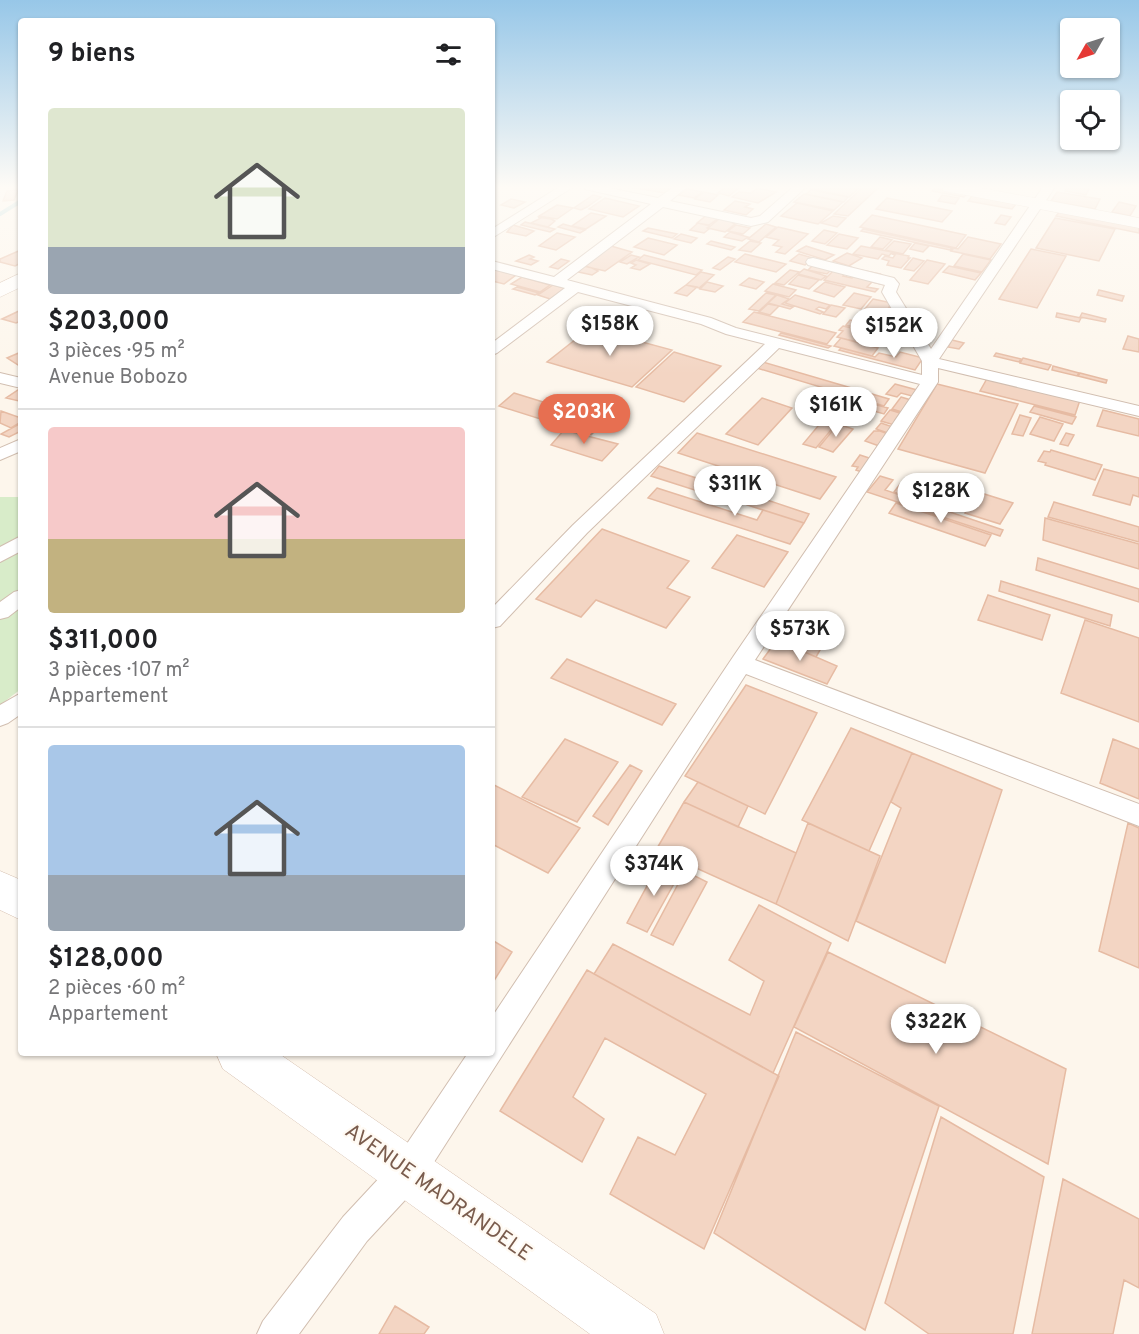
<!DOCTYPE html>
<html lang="fr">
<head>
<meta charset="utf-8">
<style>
	:root { --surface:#fff; --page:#f6f6f6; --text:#202124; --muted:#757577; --line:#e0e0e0; --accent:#e76f51 }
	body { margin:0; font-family:Overpass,sans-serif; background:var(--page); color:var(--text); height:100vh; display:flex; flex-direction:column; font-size:22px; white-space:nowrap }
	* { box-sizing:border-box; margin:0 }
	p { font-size:20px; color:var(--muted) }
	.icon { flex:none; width:33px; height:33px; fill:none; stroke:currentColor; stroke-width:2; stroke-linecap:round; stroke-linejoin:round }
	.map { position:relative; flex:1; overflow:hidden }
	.sheet { position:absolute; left:18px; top:18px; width:477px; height:1038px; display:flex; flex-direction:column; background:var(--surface); border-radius:6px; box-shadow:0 2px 4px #0004 }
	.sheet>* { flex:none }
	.needle { width:39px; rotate:231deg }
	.fabs { position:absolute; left:1060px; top:18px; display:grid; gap:12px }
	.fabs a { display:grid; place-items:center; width:60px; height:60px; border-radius:6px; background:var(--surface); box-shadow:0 2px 4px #0004; font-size:30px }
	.price { position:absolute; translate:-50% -51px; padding:0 14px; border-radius:21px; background:#fff; color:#222; font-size:20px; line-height:39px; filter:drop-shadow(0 2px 3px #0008) }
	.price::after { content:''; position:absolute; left:50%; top:36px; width:18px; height:14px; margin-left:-9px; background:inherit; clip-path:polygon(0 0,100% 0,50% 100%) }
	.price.current { background:var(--accent); color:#fff }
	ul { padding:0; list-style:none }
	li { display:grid; align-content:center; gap:12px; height:318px; padding:0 30px }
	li+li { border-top:2px solid var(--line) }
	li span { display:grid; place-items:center; height:186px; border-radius:6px; color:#555 }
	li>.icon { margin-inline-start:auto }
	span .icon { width:108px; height:108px; fill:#fffc; stroke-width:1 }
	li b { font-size:26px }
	h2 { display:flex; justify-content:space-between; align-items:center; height:72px; padding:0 30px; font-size:26px }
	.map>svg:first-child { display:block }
</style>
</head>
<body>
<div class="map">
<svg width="1139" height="1334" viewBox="0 0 1139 1334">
	<rect width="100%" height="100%" fill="#fdf6ec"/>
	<path fill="#d8ecc9" d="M0,497H21V689L0,705Z"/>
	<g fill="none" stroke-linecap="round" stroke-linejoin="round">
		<path stroke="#a5d3da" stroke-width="4" d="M0,214L21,201"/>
	</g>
	<path fill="#f3d5c3" stroke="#e6bba3" stroke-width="1.5" d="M629,187H674L665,193Z
		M720,187H740L729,196L718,193L724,188Z
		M813,187H860L849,197L811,189Z
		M863,187H879L848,216L834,214Z
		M1067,187H1076L1089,189L1086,195L1065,191Z
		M757,188L776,192L758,203L732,197L739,192L751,193Z
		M934,188L967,194L964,197L932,191Z
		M688,189L702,192L694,198L679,195Z
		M18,190L14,200L3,201L7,191Z
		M811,190L848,197L844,202L806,194Z
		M704,192L718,195L710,202L695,199Z
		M1057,192L1100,199L1095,209L1051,201Z
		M804,194L843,202L834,210L794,202Z
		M593,195L601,197L587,207L581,210L574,208Z
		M942,195L959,198L955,204L938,201Z
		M972,196L1016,204L1012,209L968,201Z
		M605,198L639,206L623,217L589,209Z
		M887,198L952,211L942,222L876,209Z
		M511,199L525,202L514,208L501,205Z
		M735,201L750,204L745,207L753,209L746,215L724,210Z
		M1119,202L1136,206L1130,216L1112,212Z
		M797,203L833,211L818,224L781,216Z
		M557,205L573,208L557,219L539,216Z
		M1061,210L1139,225V233L1056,216Z
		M591,213L606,216L586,229L572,226Z
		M708,214L720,217L709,225L697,223Z
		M872,215L966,235L956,248L860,227Z
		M1001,215L1011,217L1005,225L995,223Z
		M833,216L846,218L837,227L821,223Z
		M538,217L551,219L555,221L548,227L531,223L541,218Z
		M1055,218L1115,229L1099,261L1036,248Z
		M719,219L734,222L733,223L735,224L725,232L708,228Z
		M525,222L555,229L550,232L521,225Z
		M698,223L710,226L707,228L709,229L704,233L690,230Z
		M563,224L585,230L580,233L558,227Z
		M766,224L776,227L759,242L748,239Z
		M513,225L534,231L526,236L507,232Z
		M736,225L750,228L743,234L728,231Z
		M778,227L808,234L785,254L776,252L782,247L773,245L779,240L766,237Z
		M648,228L677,234L672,238L643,231Z
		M863,229L952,248L950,250L861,231Z
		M824,230L837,233L825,244L812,241Z
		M730,232L748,237L742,241L724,237Z
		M557,233L575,237L556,250L539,246Z
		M681,234L697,238L691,243L674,239Z
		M839,234L858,238L847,249L827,245Z
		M880,237L892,240L883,249L871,247Z
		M968,237L1001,244L990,259L951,251L954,248L958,249Z
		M648,238L677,245L664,255L634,247Z
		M711,241L735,247L731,250L707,244Z
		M750,241L761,243L751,252L739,250Z
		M894,241L911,244L903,254L885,250Z
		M915,243L929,246L923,252L910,249Z
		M611,246L632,252L605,271L583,266Z
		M806,246L834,255L825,260L797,251Z
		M861,246L892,252L889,256L882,254L878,259L853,254Z
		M1031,249L1066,256L1037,308L999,299Z
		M21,250V263L15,266L0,262V259Z
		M847,253L862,258L849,266L833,261Z
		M893,253L909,256L908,258H910L901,268L887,265L889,261L882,259L885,256L893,258L895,255L892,254Z
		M745,254L786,264L776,272L735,262Z
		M799,254L813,258L805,265L790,261Z
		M963,254L991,260L982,272L954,266Z
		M529,255L534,257L530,259L538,261L531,265L516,261Z
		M631,255L639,257L627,264L620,262Z
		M644,255L702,270L696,275L638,260Z
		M728,257L735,259L720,270L713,268Z
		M913,258L924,261L914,271L904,269Z
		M561,259L569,261L558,269L550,267Z
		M636,260L650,264L640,270L631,268L636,265L631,263Z
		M927,260L945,264L928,284L910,280Z
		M814,264L833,268L827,274L808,270Z
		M581,265L592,268L598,271L592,275L574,271Z
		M839,265L851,267L843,276L852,278L861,270L880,274L876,278L885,285L872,282L867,287L878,289L875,292L824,280Z
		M949,266L981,273L975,280L943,272Z
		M492,269L516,275L504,284L492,281Z
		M804,269L826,276L821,280L798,274Z
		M790,270L799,272L784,285L775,283Z
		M701,272L714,275L699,288L686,285Z
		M798,275L819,280L809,289L789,284Z
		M522,277L550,285L540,292L511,284Z
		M749,278L764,282L756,289L740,285Z
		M707,282L723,286L715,292L700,289Z
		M825,282L845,287L834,297L814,291Z
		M773,284L796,290L789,297L765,291Z
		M553,285L565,288L550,299L538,295Z
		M686,285L697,287L687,296L675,293Z
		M517,287L539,293L535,295L513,289Z
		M1099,290L1124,296L1122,301L1097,295Z
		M766,293L776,295L759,311L749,309Z
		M854,293L871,297L861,309L843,305Z
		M777,295L789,299L782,304L793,307L790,309L768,303Z
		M795,295L830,305L826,309L819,307L816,309L823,312L820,314L785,303Z
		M873,299L892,303L889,307L901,310L895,317L864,310Z
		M768,304L779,306L770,315L759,312Z
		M831,305L845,308L836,317L823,314Z
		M21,310V321L16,323L2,319Z
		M754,312L836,333L827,344L743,322Z
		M1057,313L1081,318L1079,322L1056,317Z
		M1082,313L1106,319L1105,322L1080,317Z
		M850,320L874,326L870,331L846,325Z
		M843,326L885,336L877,347L837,337L843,331L839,330Z
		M590,328L672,350L632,387L547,362Z
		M889,328L916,335L910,342L883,335Z
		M781,333L831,346L828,348L779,335Z
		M1128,336L1139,339V352L1123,349Z
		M841,338L878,348L872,356L834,346Z
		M952,340L964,343L959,349L948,347Z
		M841,348L875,357L879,353L896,357L900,352L923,358L915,370L839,350Z
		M21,352V367L7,358Z
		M674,352L721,366L684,402L636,387Z
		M996,353L1021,359L1019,362L994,356Z
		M1023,358L1051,365L1048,370L1020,363Z
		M756,360L889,399L884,406L750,366Z
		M1053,366L1079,373L1077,376L1052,370Z
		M1080,373L1107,380L1106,383L1078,376Z
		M989,375L1081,397L1075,415L980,391Z
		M895,384L917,390L912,396L901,393L897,397L886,394Z
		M937,384L1018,404L985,473L898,449Z
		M21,388V399L19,401L6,398Z
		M514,393L605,421L591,435L499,406Z
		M833,393L888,408L884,414L828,398Z
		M901,397L911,400L902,412L892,409Z
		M762,398L792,408L758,445L726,434Z
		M1034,406L1076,417L1072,424L1030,412Z
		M890,410L900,413L895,420L898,421L894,425L881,421Z
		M1103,410L1139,419V436L1097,426Z
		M1,411L21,418V422L11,428L0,423Z
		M1020,415L1031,418L1023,436L1012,434Z
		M1040,417L1063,424L1054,441L1030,434Z
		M823,420L836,424L816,448L803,444Z
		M21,423V431L9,437L1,434Z
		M881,423L893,427L888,433L876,429Z
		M838,424L853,429L833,452L819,447Z
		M564,430L618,444L602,461L551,445Z
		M874,431H880L891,435L882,447L865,441Z
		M697,433L836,477L820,499L678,453Z
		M1066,433L1074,435L1068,446L1060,444Z
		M1051,450L1102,465L1095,480L1045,465L1046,463L1038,461L1044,451L1050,452Z
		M860,455L875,460L865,473L856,470L858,467L852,466Z
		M659,466L718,485L710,495L651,476Z
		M1104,469L1139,478V497L1133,495L1130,505L1093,495Z
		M880,476L893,480L885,490L1003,530L1000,536L867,492Z
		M900,484L929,493L923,502L894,492Z
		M657,488L757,520L763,510L804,523L790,544L648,498Z
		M978,492L1013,503L1000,524L965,513Z
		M755,496L809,514L804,523L747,505Z
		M1054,502L1139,527V542L1048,517Z
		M896,503L991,535L985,546L889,513Z
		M1045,518L1139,544V569L1043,540Z
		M602,529L689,561L667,588L690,597L666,628L596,600L581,617L536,599Z
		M737,535L788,552L764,587L712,568Z
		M1038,558L1139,589V602L1036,570Z
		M1001,581L1112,615L1110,626L999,591Z
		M988,595L1050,615L1042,640L978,620Z
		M1085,620L1139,638V722L1061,693Z
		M784,623L827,638L816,657L772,638Z
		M777,640L837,666L827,684L763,659Z
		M567,659L676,704L662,725L551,678Z
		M746,685L817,713L765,814L685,776Z
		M851,728L912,753L869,851L802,820Z
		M565,739L618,762L577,822L522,797Z
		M1113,739L1139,749V799L1100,783Z
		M912,753L1002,790L945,963L856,921L901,808L891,802Z
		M630,765L642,771L608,825L593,816Z
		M698,782L748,806L738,827L684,802Z
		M492,784L580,828L548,873L492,844Z
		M684,802L796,853L776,904L656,850Z
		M808,823L880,856L848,941L776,904Z
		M1128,823L1139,828V968L1099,951Z
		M660,862L681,871L647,932L627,923Z
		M685,871L707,882L673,945L651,935Z
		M759,905L831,943L773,1073L594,974L613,944L750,1015L764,981L729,960Z
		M492,940L512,952L492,984Z
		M828,952L1066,1069L1048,1164L794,1027Z
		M587,970L779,1076L704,1249L610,1194L638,1137L675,1155L706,1094L605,1038L573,1097L604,1119L582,1162L500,1111Z
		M796,1032L939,1106L865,1330L714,1233Z
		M941,1117L1044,1177L1013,1334H929L885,1303Z
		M1063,1179L1139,1219V1288L1124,1280L1113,1334H1032Z
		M395,1306L429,1327L424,1334H379Z"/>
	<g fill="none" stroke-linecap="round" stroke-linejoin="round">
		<g stroke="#d1beb0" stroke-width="2">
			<path id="street" d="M559,187H573L492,238V229Z
				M583,187H604L658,198L674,187H687L670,201L751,218L760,216L793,187H806L768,222L751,226L663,207L567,280L711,318L736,328L922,375V361L882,292L885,285L808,265L806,262L808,259L813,258L894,278L899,284L896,292L931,349L1043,187H1055L939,359L1139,406V416L938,368V382L755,660L1139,804V826L746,674L420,1184L367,1241L299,1334H257L263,1321L343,1217L396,1160L468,1053H492V1017L733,657L920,384L779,348L587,533L500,626L492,628V608L573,525L765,344L726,334L701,324L578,292L497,353L492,355V343L565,288L492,269V261L554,277L651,204L585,189Z
				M0,373L21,378V388L0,383Z
				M21,439V451L0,460V448Z
				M21,536V551L0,562V547Z
				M21,590V607L8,617L0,619V602L14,592Z
				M21,693V714L8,723L0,726V705Z"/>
		</g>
		<g stroke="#d6c0b0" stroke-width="1">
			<path id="secondary" d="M942,187H976L1139,218V228L950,192L944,191Z
				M21,273V287L0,297V283Z
				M0,871L21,880V920L0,910Z
				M216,1053H278L656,1314L664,1334H590L223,1069Z"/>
		</g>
		<use href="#street" fill="#fff" fill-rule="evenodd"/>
		<use href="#secondary" fill="#fff" fill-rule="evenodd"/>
	</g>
	<linearGradient id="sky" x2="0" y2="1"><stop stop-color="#97c7e8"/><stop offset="0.5" stop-color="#fefbf6"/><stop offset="1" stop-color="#fefbf6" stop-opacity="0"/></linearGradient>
	<rect width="1139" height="374" fill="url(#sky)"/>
	<g text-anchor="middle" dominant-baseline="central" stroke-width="4.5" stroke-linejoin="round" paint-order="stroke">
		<g font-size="21" fill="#7a5c4d" stroke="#fffaf3">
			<text transform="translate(438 1193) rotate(35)">AVENUE MADRANDELE</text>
		</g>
	</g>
</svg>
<div class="fabs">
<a><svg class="needle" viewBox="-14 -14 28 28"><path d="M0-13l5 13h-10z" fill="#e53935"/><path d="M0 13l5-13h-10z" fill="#757577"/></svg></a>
<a><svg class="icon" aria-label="locate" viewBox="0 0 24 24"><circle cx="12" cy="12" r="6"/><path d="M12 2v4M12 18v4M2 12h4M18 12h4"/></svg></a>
</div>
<b class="price" style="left:610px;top:357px">$158K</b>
<b class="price" style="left:894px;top:359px">$152K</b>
<b class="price" style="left:836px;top:438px">$161K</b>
<b class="price current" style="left:584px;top:445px">$203K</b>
<b class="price" style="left:735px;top:517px">$311K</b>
<b class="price" style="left:941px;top:524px">$128K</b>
<b class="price" style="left:800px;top:662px">$573K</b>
<b class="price" style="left:654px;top:897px">$374K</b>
<b class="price" style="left:936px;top:1055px">$322K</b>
<section class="sheet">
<h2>9 biens<svg class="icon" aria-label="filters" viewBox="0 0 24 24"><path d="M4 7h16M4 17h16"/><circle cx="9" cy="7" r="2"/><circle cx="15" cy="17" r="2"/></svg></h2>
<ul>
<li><span style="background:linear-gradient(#dfe7d0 75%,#9aa5b1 0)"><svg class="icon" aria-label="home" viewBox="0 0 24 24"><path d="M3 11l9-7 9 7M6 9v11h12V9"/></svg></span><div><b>$203,000</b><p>3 pièces · 95 m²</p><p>Avenue Bobozo</p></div></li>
<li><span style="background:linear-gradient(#f6c9c9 60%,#c2b280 0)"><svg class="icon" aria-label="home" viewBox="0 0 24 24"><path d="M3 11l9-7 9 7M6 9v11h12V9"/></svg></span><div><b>$311,000</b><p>3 pièces · 107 m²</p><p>Appartement</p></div></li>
<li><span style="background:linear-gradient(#a9c7e8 70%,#9aa5b1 0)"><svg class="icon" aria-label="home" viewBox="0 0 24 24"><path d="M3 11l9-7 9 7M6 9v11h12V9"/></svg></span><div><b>$128,000</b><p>2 pièces · 60 m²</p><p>Appartement</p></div></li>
</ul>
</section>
</div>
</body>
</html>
